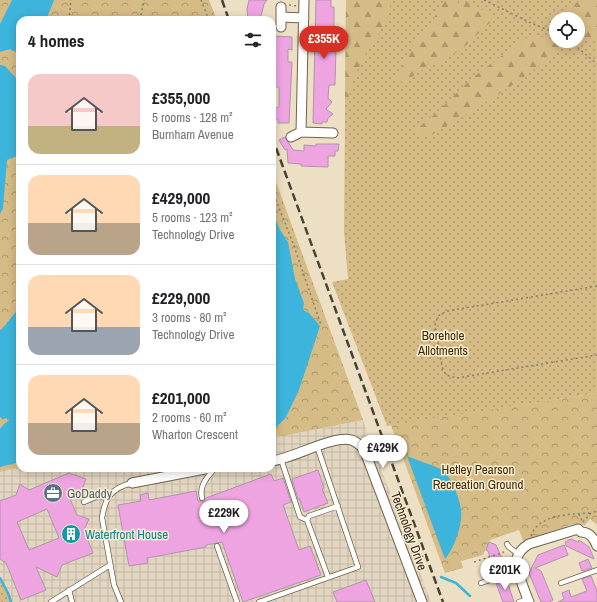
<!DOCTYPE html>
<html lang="en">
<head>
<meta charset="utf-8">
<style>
	:root { --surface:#fff; --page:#f2f2f2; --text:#202124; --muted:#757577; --line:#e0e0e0; --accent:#d93025 }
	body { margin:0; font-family:"Archivo Narrow",sans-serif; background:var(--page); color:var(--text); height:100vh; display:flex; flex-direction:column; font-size:15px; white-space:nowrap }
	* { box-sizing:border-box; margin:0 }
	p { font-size:13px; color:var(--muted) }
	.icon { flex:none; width:22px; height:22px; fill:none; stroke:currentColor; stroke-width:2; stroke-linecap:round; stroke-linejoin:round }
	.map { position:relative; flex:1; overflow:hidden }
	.panel { position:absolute; left:16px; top:16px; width:260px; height:456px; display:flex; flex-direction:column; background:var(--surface); border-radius:12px; box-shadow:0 2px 10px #0003 }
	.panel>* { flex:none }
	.controls { position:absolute; left:549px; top:12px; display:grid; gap:8px }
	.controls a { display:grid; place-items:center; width:36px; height:36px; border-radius:50%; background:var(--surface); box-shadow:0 2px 10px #0003; font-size:20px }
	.price { position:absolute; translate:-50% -34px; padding:0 9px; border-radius:14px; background:#fff; color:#222; font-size:13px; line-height:26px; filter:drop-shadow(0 1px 2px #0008) }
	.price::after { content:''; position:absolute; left:50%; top:24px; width:12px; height:9px; margin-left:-6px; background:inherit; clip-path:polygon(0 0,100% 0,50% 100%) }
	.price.current { background:var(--accent); color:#fff }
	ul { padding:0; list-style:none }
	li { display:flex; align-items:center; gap:12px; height:100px; padding:0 12px }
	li+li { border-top:1px solid var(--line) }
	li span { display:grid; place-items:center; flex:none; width:112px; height:80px; border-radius:12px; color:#555 }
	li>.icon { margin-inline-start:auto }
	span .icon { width:48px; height:48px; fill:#fffc; stroke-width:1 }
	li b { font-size:17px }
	h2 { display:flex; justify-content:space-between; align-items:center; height:48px; padding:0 12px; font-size:17px }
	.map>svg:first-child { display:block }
</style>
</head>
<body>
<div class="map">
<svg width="597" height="602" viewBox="0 0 597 602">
	<defs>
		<pattern id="industrial-grid" width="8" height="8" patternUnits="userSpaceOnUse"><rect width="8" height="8" fill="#e2d5c1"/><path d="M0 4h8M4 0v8" fill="none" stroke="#c2b7a5"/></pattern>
		<pattern id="grass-dots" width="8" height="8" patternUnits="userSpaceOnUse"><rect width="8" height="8" fill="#d5bb85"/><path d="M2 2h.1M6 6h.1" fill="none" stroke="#ad986c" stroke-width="1.8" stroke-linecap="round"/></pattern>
		<pattern id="forest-firs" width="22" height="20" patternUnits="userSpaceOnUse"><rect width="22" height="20" fill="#d5bb85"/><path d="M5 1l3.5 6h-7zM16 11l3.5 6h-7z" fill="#ad986c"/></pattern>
		<pattern id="park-crowns" width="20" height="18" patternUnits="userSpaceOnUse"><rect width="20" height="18" fill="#d5bb85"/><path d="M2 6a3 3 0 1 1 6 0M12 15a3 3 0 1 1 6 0" fill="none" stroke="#ad986c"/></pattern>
	</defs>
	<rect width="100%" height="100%" fill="#eddfc3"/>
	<path fill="url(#industrial-grid)" d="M363,420L431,602H10L8,593L0,579V472L20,467L272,468V438Z"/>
	<path fill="url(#grass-dots)" fill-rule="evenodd" d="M346,0H597V393L387,426L332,282L348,279L344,231ZM556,19H578V41H556Z
		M0,579L8,593L10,602H0Z"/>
	<path fill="url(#forest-firs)" d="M346,0H392L385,23L368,50L353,79L347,104L345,102Z
		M444,0H458V8L468,1L495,18L464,47L440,63L429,65L406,81L397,83L396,79L402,72L406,58L419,37L424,36Z
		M580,0H597V37L593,39L578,37V19H556V20L555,19Z
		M532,34L549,38L562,49L510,87L430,136L418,134L415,130L434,115L473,77Z"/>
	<path fill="url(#park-crowns)" d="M0,0H209L217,20H20V467L0,472Z
		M272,171L363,420L272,438Z
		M597,393V525L590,519L585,525L573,524L523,541L519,530L490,540L483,555L461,561L463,568L445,573L391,425Z"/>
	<path fill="#3cb4dc" d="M12,0H54L46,20H20V59L16,52L10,49L0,52V24Z
		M0,65L5,66L17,79H20V119L16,130L20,136V162L16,156L7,160L3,208L0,214Z
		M272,210L280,230L288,242L295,279L304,303L303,310L309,313L320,326L299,390L286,417L272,432Z
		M20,307V462L0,467V429L3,425L9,420L8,418L3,419L0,417V330L2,329Z
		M407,456C416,460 436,466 444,471C452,479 460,499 461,510C463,524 454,549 445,559Z"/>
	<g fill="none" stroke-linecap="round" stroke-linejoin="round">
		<path stroke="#3cb4dc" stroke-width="2.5" d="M441,577L456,583L470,596
			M0,578L8,593L11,602"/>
	</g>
	<path fill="#efa4e2" stroke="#ae95a9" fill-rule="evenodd" d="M249,0H267L264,4L261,16V20H248L247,9Z
		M316,0H331V7H334V33L331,35V47H336L335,85H329L328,98L332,102L326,109L333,114L328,118L327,122H322V124L313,123Z
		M272,36L292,37V50L288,49V62H292L289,123H278V119H275V108L279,107V87H272L273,61H275V49H272Z
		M285,137L293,150L304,151V145L316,146V144H339L338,151H335V156H328V167L301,166V164L288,163L287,149L285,150L279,140Z
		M318,470L324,488L322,489L328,503L304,512L300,499H298L292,479Z
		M69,473L86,479L79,496L70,499L77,515L89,519L84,530L93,553L62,565L57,577L36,567L46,590L21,600L6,563L0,559V501L16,495L20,484L29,490ZM47,509L59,538L29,550L17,522Z
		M271,474L274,481L283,478L291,502L283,505L299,550L310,546L321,575L243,602L222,542L206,545V547L147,558L148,563L129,566L118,505L141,501L140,495L148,493L149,500L196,491L198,501L203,502L206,498Z
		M571,539L578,542L579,540L589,547L594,559L566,546L565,542Z
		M489,542L496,545L507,570L496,574L488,551L486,550Z
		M564,545L568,555L535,568L541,571L553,600L549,602H541L529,573L538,555Z
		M588,559L592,568L582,571L579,563Z
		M591,576L597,591V602H558L564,599L562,593L569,590L571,597L587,591L582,579Z
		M506,578L514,602H503L500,594L496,583Z
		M366,580L375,602H337L333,592Z"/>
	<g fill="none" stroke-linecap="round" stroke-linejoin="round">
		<g stroke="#6f634a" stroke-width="6">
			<path id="lane" d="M281,459L300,517L307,520
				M202,498C199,485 207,478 215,468
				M84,502L98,496L107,498
				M507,544L509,547L518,554
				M217,546L237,602
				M328,577L307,520L309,516L338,506
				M481,583L518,570
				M561,583L597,570
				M69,590L72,602
				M51,602L110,565
				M121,602L114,585L102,518C105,498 111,488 132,483
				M259,602L358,567L317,446
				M519,602L528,599"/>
		</g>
		<g stroke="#6f634a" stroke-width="11">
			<path id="street" d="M281,7V27
				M281,17L304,18
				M301,132L304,0
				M291,137L301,132L333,133
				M272,461C294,458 333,435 351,440C356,441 360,445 364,449L422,602
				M132,483L210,468
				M529,602C525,592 515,568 517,558C519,551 524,547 529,544L578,529L581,532C590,532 594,538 597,546"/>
		</g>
		<path stroke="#887f6c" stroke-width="1.5" stroke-dasharray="2 3" stroke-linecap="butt" d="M201,0L209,20
			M484,0L531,23L556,33
			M289,5L297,6
			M69,20L71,0
			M140,20L144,0
			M570,41L597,64
			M272,190L294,246L321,325
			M597,286L447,311L438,316L435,325L442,367L446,375L457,378L597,355
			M579,514L583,523
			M583,522L591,513L597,511
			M531,536C538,514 571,514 591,513
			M474,562L504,552"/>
		<use href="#lane" stroke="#fff" stroke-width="4.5"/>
		<use href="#street" stroke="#fff" stroke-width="9"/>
		<path stroke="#494236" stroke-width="2.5" stroke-dasharray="8 4" stroke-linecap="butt" d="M222,0L229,20
			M272,137L443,602"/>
	</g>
	<defs>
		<g id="office-disc" transform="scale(1)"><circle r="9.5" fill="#5c6f8a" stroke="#faecd0"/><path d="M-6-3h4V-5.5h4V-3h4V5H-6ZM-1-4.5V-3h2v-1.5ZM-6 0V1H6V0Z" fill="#fff"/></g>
		<g id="building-disc" transform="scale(1)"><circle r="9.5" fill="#0f9aa8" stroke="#faecd0"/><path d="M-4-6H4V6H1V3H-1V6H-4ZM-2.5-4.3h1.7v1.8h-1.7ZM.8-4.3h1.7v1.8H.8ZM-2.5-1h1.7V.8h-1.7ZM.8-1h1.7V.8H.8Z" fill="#fff"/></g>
	</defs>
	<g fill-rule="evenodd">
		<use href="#office-disc" x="53" y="493"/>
		<use href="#building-disc" x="71" y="534"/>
	</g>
	<g text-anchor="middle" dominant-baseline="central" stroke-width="3" stroke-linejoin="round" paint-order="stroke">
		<g font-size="13" fill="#3c2c04" stroke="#faecd0">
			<text x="443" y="335">Borehole<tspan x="443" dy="15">Allotments</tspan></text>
			<text x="478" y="469">Hetley Pearson<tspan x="478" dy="15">Recreation Ground</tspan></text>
		</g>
		<g font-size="13" fill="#4e5e75" stroke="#faecd0" text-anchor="start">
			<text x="67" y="493">GoDaddy</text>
		</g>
		<g font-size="13" fill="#2f291f" stroke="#faecd0">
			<text transform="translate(409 531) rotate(70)">Technology Drive</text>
		</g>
		<g font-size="13" fill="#0d838f" stroke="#faecd0" text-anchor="start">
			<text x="85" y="534">Waterfront House</text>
		</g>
	</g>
</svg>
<div class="controls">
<a><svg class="icon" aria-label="locate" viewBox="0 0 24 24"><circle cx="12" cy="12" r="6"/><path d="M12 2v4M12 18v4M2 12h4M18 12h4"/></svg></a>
</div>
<b class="price current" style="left:324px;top:60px">£355K</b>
<b class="price" style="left:383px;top:469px">£429K</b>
<b class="price" style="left:224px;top:534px">£229K</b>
<b class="price" style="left:505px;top:591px">£201K</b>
<section class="panel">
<h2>4 homes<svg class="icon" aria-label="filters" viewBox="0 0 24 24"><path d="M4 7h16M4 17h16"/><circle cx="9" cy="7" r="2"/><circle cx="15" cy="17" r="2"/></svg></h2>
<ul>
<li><span style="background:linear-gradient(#f6c9c9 65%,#c2b280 0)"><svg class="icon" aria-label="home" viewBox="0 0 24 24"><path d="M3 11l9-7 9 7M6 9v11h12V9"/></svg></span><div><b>£355,000</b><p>5 rooms · 128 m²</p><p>Burnham Avenue</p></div></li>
<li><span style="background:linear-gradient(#ffd9b3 60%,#b9a48a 0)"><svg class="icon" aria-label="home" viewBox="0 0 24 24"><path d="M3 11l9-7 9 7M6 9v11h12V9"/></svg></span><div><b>£429,000</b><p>5 rooms · 123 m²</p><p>Technology Drive</p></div></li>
<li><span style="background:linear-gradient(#ffd9b3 65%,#9aa5b1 0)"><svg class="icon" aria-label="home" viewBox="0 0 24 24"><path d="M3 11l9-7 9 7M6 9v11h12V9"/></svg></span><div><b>£229,000</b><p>3 rooms · 80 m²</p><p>Technology Drive</p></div></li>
<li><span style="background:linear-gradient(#ffd9b3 60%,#b9a48a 0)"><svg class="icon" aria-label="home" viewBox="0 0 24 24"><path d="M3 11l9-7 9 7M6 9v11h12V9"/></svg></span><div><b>£201,000</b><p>2 rooms · 60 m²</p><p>Wharton Crescent</p></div></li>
</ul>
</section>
</div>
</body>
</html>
